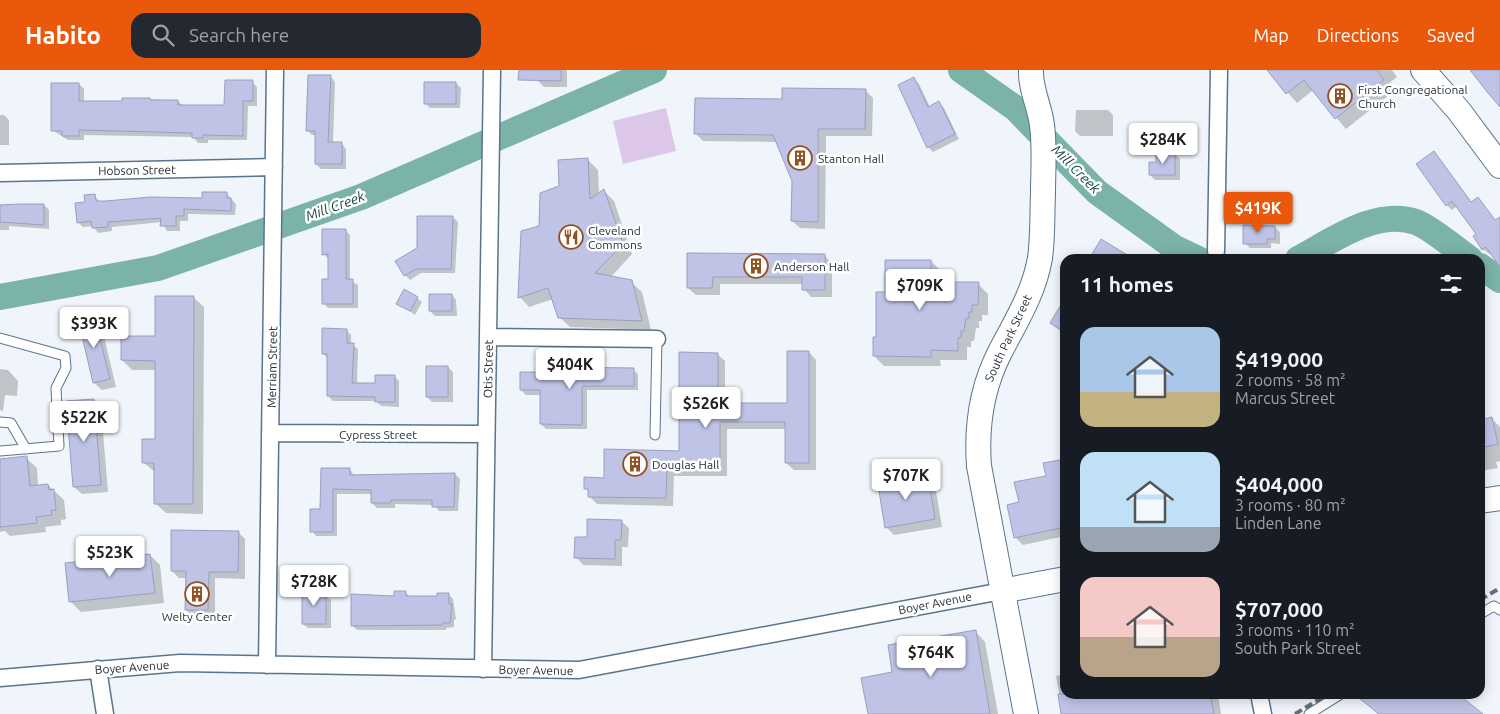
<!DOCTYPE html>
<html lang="en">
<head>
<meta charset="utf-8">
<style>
	:root { --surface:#171b24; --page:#242831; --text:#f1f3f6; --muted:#9ea1a6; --accent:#ea580c }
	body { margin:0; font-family:Ubuntu,sans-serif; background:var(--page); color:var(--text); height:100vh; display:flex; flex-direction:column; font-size:19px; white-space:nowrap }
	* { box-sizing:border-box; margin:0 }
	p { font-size:16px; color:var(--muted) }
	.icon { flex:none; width:28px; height:28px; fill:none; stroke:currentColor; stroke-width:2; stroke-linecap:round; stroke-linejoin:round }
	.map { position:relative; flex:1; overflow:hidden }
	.side { position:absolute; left:1060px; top:184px; width:425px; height:445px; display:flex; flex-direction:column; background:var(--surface); border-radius:15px; box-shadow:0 2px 12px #0003 }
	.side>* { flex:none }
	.price { position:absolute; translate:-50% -42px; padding:0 11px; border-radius:5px; background:#fff; color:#222; font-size:16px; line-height:32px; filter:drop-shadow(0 1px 2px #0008) }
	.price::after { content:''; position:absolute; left:50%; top:30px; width:15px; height:11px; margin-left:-8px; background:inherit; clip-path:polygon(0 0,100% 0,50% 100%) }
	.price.current { background:var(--accent); color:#fff }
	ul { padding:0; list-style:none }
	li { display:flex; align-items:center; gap:15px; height:125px; padding:0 20px }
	li span { display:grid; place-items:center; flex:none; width:140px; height:100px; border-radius:15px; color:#555 }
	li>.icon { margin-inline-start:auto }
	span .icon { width:60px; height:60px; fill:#fffc; stroke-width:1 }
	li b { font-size:21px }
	h2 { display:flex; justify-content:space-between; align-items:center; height:60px; padding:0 20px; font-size:21px }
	header { display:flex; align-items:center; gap:30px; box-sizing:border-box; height:70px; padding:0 25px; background:var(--accent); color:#fff }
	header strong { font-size:24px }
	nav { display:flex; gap:28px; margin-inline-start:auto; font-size:18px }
	.search { width:350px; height:45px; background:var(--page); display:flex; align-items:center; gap:12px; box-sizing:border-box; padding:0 18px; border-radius:15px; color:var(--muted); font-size:19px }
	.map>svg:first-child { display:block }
</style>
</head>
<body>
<header>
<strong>Habito</strong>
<div class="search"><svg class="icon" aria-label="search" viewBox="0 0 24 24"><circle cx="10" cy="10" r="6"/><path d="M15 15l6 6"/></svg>Search here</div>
<nav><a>Map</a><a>Directions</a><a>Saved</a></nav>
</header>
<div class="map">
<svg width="1500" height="644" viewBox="0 0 1500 644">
	<rect width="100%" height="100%" fill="#eff5fb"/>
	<path fill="#dcc7e8" d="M666,38L676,81L623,94L613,51Z"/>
	<path fill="#0003" d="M537,0H567V17H544L537,10Z
		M1268,0H1392L1397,7L1388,14L1394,21L1346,59L1313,20L1297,33Z
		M331,7L335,12L333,74H342L346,79V99H321L316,94V65H312L307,60Z
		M914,9L919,14L930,37L939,33L944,38L959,69L933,82L928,77Z
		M252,12L257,17V36H248L247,70H208V73H198L193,67L84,65V70H68L52,60L79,14L84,19V32L123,33L149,29L178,31L183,36H226Z
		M456,13L461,18L460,38H430L425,33Z
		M865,20L873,28L872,66H826L825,159L800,158L792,151L793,111L777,72L703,71L696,64L783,30Z
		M1076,40H1108L1113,45V66H1080L1075,61Z
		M0,45H4L9,50V75H0Z
		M1434,82L1472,133L1496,151L1500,148V196L1491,183L1489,184L1483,179L1478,164L1457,136L1452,140L1447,135Z
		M1175,84L1180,89V110H1155L1150,105L1157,93Z
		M588,90L598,100L599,124L604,121L614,131L632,184L610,208L631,212L642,222L651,260L570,257L559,247L553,229L529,237L520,227L541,157L560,117Z
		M226,123L236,134L235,145L188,144V151H180V161H167L162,152L112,157V161L98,163L93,156L83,157L78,152L86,133L94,125L100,132L203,129Z
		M0,135H44L49,140V159L9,156V160H0Z
		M453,147L458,152L455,203H421L410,210L405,205L418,178Z
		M1275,157L1280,162V174L1271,173V178H1250L1245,173Z
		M345,160L350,165V210L358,215V238H328L323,233L329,210V190L324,184Z
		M688,185H824L832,193V227H811L804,219V214H720V225H696L688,218Z
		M931,191L941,201V213L978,214L988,224V245H982V251H979V258H976L974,271H971V277H967V290H940L941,296H884L874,286L886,223Z
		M452,225L456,230L457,246H435L430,241Z
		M193,227L204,237L203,444L166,443L155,433L156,403L143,392L156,370V300H132L122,290L156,268Z
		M417,228L422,232L415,245L398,233Z
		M94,246L101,254L116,317L102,320L94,313Z
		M346,260L351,265V274L358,279L357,314H376L394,306L399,311V337L381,336L376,331H333L328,326V289L323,283Z
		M809,282L816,290V400H794L786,393V359H727V406H674L673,436L597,434L589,426V422L585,418L680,382L717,284L725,291V334L788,335Z
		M448,297L453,302V332H432L427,327Z
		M0,299L8,300L18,311L17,326L5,325L3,341L0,340Z
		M633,300L638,304V320H587V359H546L541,354V325H526L521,320L556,303Z
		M93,330L101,338L108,422L82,424L74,417Z
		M1492,349L1500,357V391L1496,392L1498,398L1480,401V351Z
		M26,388L37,398L38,416L48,415L64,430L66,449L61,450V455L45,457L46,462L10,466L5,461L0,462V390Z
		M1065,390V466L1023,475L1015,467L1020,433Z
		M322,399H350L354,406L455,404L460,409L458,441H439L434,435L395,434V438H377L372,433V424H337V466H316L312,461L322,441Z
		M913,400L920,408L922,414L928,413L936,421L942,457L894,465L887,458L896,419Z
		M621,451L629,458L628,477H622V496L583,495L576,487L588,468Z
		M238,462L245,469V509L215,508V547H193L186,540L187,508H179L172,501Z
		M150,485L160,495L164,533L81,542L71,532Z
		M319,521L331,530V558H308L303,554Z
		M405,522L410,527H438L448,524L453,529L456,549L454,550V557L446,558V560H357L352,555Z
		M975,561L985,572L998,644H869L894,603Z
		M1065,604V624H1218L1221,644H1063L1056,606Z
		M1314,624H1324L1317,627Z
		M1362,624H1456L1481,644H1378L1358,626Z"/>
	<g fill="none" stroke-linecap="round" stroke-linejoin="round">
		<path stroke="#7bb3a8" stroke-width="26" d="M961,0L1015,38L1097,122L1175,178L1198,189
			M1298,189C1332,171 1376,138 1416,152C1430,157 1456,179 1470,189
			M1480,196L1500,210
			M0,227L158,198L361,127L654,0"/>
	</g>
	<path fill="#bfc3e6" stroke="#9b9ec0" d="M519,0H561V11L518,10Z
		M1267,0H1377L1384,10L1335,49L1304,10L1286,24Z
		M1470,0H1500V37L1488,23Z
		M308,5H331L328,72H342V94H315V61H306Z
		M914,7L928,37L939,31L955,64L927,78L898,15Z
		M225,10H253V31H243V66L203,65V68H192V63L79,60V66H62V61H51V13H79V31H122V28H150V30H178V35H224Z
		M424,12H456V34H424Z
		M782,18L866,19L865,59H818V152L791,151L792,111L773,65L694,64L695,28L782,29Z
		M1434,81L1471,132L1478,127L1495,150L1500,147V197L1486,177L1482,180L1473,166L1476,164L1452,131L1446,136L1416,94Z
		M1156,83H1175V105H1149V92H1156Z
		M588,88L590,129L604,119L623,174L595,203L632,210L642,251L558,248L548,218L518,228L521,161L539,156L540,123L559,116L558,90Z
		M202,122H227V128H231V141L184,139V146H176V156H160L161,148L108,152V157L92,158L91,151L77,153L75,133L85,132L84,125L95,124L96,131H106L150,127L202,128Z
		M20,134H44V155L0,152V135Z
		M417,146H453L451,199H416L404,206L395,191L417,178Z
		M1243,155L1275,156V169H1267V174H1243Z
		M322,159H346V209H353V234H322V209H328V184L322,185Z
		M1101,169L1134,189H1089Z
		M687,183L825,184V220H802V207H713L712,218H687Z
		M885,190H931V212H979L978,235H972V242H969V248H966L964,261H961V267L958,268V281L931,280V287L873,286V267H876V222H885Z
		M404,219L418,227L410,241L396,234Z
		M429,224H452V241H429Z
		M155,226H194L193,434H154V393H142V369H155V291L121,290V266H155Z
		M1065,228V263L1050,253Z
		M94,245L110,309L93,313L78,249Z
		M322,258L347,259V273H354L352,313H375V305H395V332H375V327L327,326V284H322Z
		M787,281H809V393H785V352H720V399H667L666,428L588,427V419H584V407L604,408V379L679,381V282L718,283V333H787Z
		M426,296H448V327H426Z
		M555,297L634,298V316H582V355L540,354V320H520V302H555Z
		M94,329L101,415L73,417L66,331Z
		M1492,347L1498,374L1480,378V350Z
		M27,386L30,416L48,414L49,420L54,419L56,440H51L52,445L36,447L37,453L0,457V389Z
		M1065,389V457L1014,468L1007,435L1019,432L1014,412L1046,406L1043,393Z
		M321,398H350V405L455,403L454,437H432V430H391V433H371V420L333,419V462H310V439H320Z
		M913,399L916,414L929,412L935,449L885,458L879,421L894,418L891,402Z
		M587,449L622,450L621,470H615V489L574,488L575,467H587Z
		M171,460L239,461L238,502H209L208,540H185L186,501H171Z
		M150,484L155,523L69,532L65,493Z
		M302,520H319V524L326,523V554H302Z
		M394,521H406V526H437V523H449V534H452L450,553H442V555L351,556V524L394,526Z
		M976,560L990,644H868L861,608L892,602L888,575Z
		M1058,624H1210L1214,644H1061Z
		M1354,624H1458L1483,644H1379Z"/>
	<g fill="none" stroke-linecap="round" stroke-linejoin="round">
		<g stroke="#5a748c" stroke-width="11">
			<path id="lane" d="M0,268L65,286L66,298L56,318L59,376L0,381
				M0,352L11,353L26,379
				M655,365L657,269
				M1480,544L1494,536L1500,540
				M1309,644L1341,624"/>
		</g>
		<g stroke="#5a748c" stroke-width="19">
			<path id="street" d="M0,103L274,97
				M1216,181L1219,0
				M488,267L657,269
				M270,363L486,364
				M267,595L275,0
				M98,599L105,644
				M483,599L492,0
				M0,608L180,593L579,600L1002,521
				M1259,624L1263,644"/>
		</g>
		<g stroke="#5a748c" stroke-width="26">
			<path id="secondary" d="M1423,0L1459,41L1500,96
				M1480,431L1500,428
				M1002,521L1065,509
				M1026,644L979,396C976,356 981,319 1000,282C1016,251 1034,223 1040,188C1043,167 1042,145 1043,124C1043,101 1045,78 1042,55C1040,37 1030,19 1031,0"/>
		</g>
		<use href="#lane" stroke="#fff" stroke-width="9"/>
		<use href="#street" stroke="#fff" stroke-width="16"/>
		<use href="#secondary" stroke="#fff" stroke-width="24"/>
		<path stroke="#667079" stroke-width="4" stroke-dasharray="8 4" stroke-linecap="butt" d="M1480,530L1500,518
			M1295,644L1328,624"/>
	</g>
	<defs>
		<g id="building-ring" transform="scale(1.25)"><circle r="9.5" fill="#fff" stroke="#935020" stroke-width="1.5"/><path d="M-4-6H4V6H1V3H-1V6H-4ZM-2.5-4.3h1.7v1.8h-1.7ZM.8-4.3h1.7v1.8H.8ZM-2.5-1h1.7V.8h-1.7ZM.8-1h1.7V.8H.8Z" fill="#935020"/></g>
		<g id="restaurant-ring" transform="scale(1.25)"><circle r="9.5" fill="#fff" stroke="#935020" stroke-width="1.5"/><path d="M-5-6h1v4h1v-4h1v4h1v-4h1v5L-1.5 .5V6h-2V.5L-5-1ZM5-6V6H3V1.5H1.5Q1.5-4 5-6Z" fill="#935020"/></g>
	</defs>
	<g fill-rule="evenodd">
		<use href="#building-ring" x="1340" y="26"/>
		<use href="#building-ring" x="800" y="88"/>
		<use href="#restaurant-ring" x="571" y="167"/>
		<use href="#building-ring" x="756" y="196"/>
		<use href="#building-ring" x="635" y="394"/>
		<use href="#building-ring" x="197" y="524"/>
	</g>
	<g text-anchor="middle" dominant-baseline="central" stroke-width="5" stroke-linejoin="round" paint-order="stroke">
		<g font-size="12" fill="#25303a" stroke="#fff" text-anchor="start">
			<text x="1358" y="19">First Congregational<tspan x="1358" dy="14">Church</tspan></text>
			<text x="818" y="88">Stanton Hall</text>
			<text x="588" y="160">Cleveland<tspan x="588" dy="14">Commons</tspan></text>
			<text x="774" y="196">Anderson Hall</text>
			<text x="652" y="394">Douglas Hall</text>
			<text x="197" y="546" text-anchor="middle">Welty Center</text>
		</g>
		<g font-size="12" fill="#25303a" stroke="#fff">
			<text transform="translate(137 100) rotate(-1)">Hobson Street</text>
			<text transform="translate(1008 268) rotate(-65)">South Park Street</text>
			<text transform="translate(272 297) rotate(-89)">Merriam Street</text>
			<text transform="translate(488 299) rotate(-89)">Otis Street</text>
			<text x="378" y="364">Cypress Street</text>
			<text transform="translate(935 533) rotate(-11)">Boyer Avenue</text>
			<text transform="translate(132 597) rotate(-4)">Boyer Avenue</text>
			<text transform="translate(536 600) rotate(1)">Boyer Avenue</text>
		</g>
		<g font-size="14" font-style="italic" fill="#164840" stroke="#fff">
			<text transform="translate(1076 99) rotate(45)">Mill Creek</text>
			<text transform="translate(335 136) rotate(-20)">Mill Creek</text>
		</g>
	</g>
</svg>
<b class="price" style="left:1163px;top:95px">$284K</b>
<b class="price current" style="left:1258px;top:164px">$419K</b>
<b class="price" style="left:920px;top:241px">$709K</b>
<b class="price" style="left:94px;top:279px">$393K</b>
<b class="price" style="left:570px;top:320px">$404K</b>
<b class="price" style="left:706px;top:359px">$526K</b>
<b class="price" style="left:84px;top:373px">$522K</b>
<b class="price" style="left:906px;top:431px">$707K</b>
<b class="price" style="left:110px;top:508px">$523K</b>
<b class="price" style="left:314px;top:537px">$728K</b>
<b class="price" style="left:931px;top:608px">$764K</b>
<section class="side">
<h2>11 homes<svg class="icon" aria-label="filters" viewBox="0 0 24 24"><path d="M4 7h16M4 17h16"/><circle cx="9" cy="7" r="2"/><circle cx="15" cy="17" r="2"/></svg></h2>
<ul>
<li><span style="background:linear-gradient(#a9c7e8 65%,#c2b280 0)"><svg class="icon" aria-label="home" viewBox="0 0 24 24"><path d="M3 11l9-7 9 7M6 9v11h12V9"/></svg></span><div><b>$419,000</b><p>2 rooms · 58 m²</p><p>Marcus Street</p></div></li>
<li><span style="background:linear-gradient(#bfe0f5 75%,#9aa5b1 0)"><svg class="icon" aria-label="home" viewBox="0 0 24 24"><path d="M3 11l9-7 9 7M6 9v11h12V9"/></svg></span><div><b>$404,000</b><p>3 rooms · 80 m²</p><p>Linden Lane</p></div></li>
<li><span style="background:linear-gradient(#f6c9c9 60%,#b9a48a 0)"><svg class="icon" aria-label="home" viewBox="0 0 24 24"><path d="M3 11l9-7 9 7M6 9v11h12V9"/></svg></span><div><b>$707,000</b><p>3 rooms · 110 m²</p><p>South Park Street</p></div></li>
</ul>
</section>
</div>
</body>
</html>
